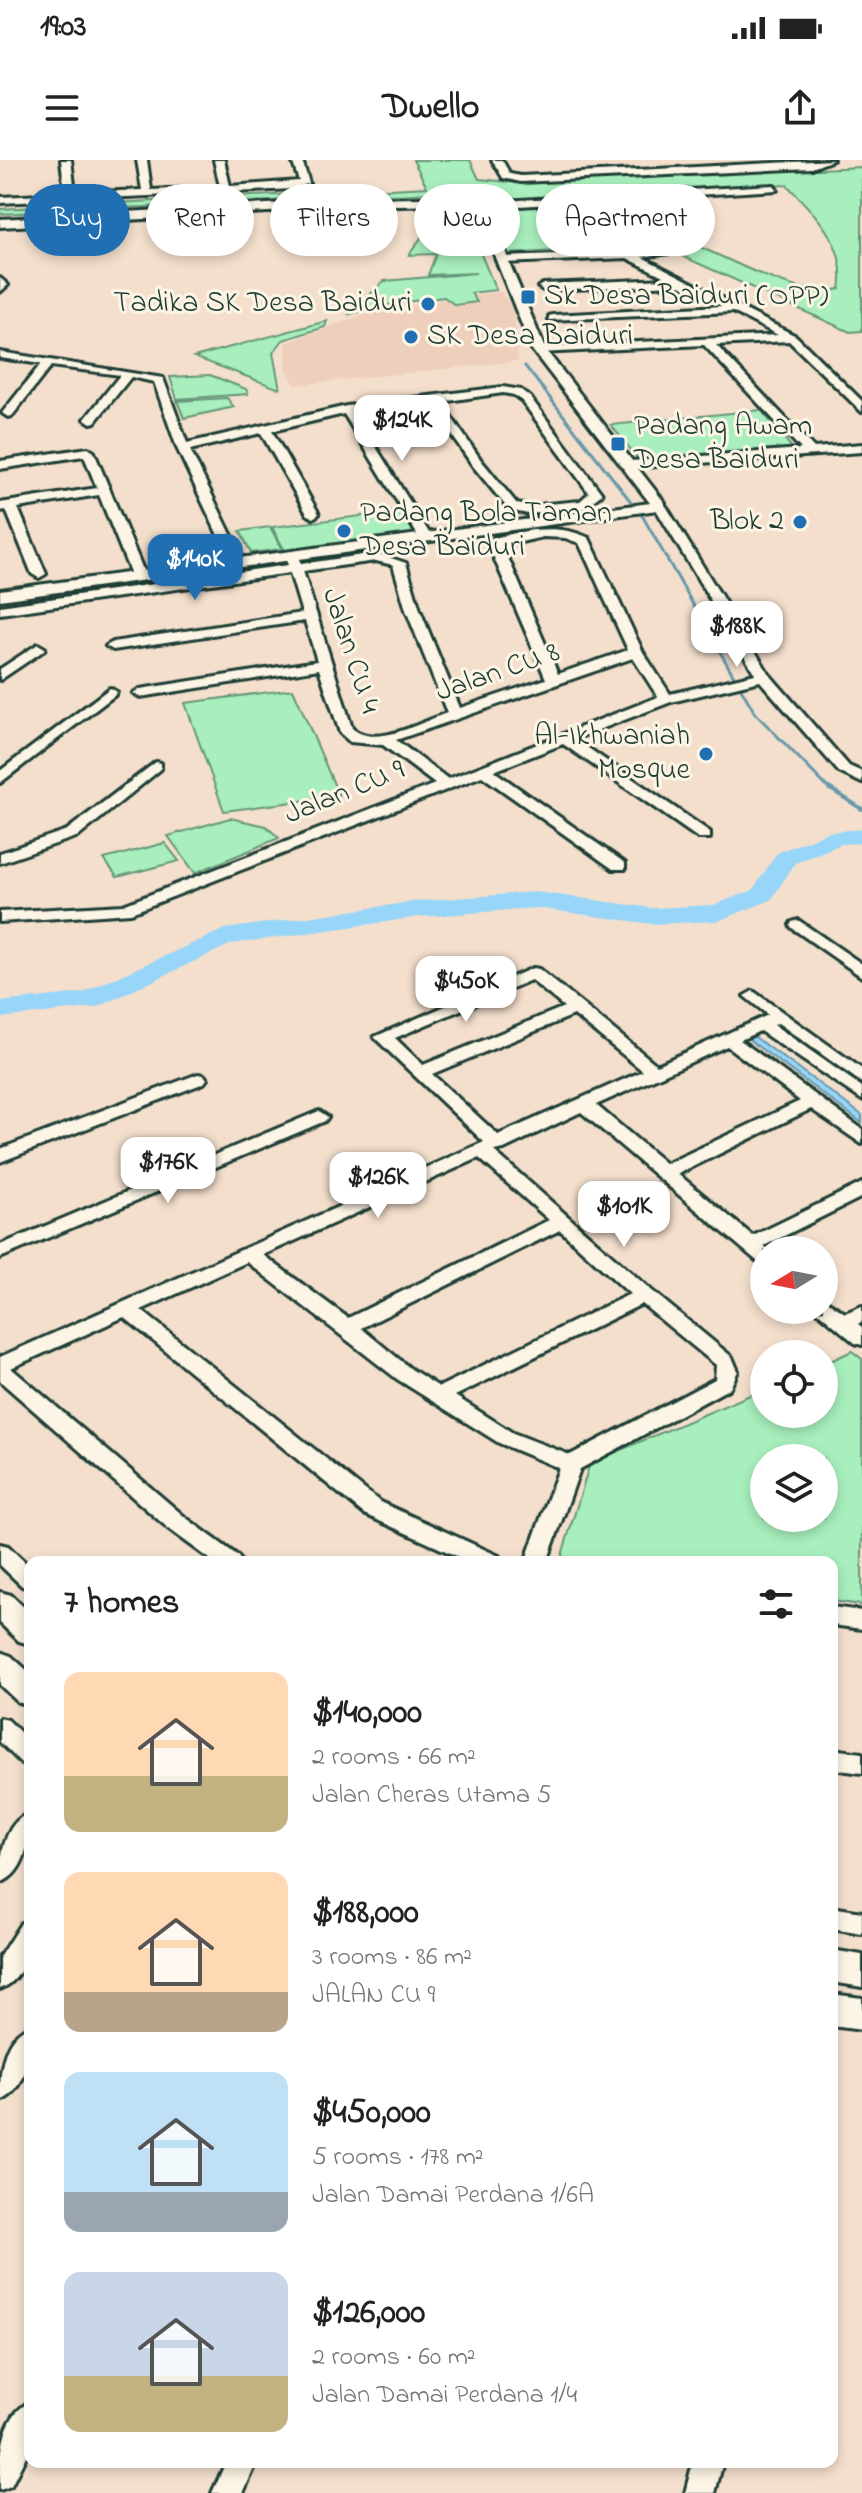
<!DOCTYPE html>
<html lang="en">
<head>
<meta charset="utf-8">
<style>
	:root { --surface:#fff; --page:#f2f2f2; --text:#222; --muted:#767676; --accent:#1f6fb2 }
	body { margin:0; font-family:"Indie Flower",sans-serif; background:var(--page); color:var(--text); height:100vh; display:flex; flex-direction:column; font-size:30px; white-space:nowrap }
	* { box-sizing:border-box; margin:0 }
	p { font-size:26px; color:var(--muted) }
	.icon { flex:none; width:44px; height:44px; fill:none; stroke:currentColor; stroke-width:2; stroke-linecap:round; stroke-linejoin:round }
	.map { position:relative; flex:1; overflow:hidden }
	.side { position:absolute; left:24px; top:1396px; width:814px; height:912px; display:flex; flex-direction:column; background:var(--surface); border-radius:16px; box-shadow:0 4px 12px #0003 }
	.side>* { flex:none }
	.guide { position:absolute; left:24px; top:24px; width:814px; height:72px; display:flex; gap:16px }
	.needle { width:52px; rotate:260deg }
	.fabs { position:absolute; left:750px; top:1076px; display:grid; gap:16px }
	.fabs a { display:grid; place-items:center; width:88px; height:88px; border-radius:50%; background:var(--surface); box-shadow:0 4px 12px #0003; font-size:40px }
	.price { position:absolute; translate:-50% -68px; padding:0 18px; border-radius:16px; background:#fff; color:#222; font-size:26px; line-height:52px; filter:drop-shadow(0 2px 4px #0008) }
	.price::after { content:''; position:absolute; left:50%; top:48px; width:24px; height:18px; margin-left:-12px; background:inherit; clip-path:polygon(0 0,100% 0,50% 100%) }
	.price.selected { background:var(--accent); color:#fff }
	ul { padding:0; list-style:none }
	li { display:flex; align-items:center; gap:24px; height:200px; padding:0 40px }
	li span { display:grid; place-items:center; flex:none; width:224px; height:160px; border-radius:16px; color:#555 }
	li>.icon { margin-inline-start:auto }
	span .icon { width:96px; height:96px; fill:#fffc; stroke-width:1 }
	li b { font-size:34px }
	h2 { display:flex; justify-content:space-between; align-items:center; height:96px; padding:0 40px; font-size:34px }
	.pill { padding:0 28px; border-radius:36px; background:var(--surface); box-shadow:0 4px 12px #0003; font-size:28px; line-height:72px }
	.pill.selected { background:var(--accent); color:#fff }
	.status { display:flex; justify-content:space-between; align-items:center; height:56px; padding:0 40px; background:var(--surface); direction:ltr }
	.status svg { height:22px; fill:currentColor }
	header { display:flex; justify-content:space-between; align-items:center; height:104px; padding:0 40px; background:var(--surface); font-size:36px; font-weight:800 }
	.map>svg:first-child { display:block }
</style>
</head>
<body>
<div class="status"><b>19:03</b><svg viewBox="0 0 49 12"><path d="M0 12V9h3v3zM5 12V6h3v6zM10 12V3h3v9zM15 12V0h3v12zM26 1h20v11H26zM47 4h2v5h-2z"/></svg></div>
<header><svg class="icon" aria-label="menu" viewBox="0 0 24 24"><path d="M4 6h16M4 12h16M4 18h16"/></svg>Dwello<svg class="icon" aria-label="share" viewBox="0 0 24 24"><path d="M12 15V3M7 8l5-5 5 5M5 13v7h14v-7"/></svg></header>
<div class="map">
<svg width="862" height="2333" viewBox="0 0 862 2333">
	<rect width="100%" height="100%" fill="#f4dfcd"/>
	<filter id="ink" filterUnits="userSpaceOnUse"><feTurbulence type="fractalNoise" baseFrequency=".0125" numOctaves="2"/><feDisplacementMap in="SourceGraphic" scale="16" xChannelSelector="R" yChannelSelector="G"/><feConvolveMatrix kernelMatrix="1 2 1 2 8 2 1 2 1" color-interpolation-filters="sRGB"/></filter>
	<g filter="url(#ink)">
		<path fill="#eecfbc" d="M500,131L514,149L518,201L295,225L286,208V183L373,151Z"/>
		<path fill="#a8efbd" stroke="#649678" stroke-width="2" fill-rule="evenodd" d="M413,0H470L479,19L520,23L862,7V171L850,172L669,90L607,88L507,94L495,49L509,46H542L545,54C588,64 644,68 684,81C729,96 794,140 840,129C848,84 815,55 787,25L534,40L435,33L0,54V49L427,27Z
			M448,43H469L484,91L480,92L496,130L471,133L477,142L455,145L444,137L397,143L350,154L384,121L476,113L428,115L436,94L409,95L437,55L431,51V47Z
			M327,161L325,167L283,180L273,193L280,229L194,197Z
			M210,215L246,229L248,234L177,239L170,217Z
			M227,238L234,247L184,258L177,241Z
			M761,250L793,289L639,300L611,265Z
			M401,351L416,374L285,391L272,367Z
			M270,367L282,389L251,393L240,371Z
			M293,529L339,636L224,651L185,543Z
			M230,658L266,666L279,678L195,713L168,676Z
			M165,683L179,701L117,717L104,699Z
			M852,1191L862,1199V1445L832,1441V1402H560L590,1303L764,1229V1254H824V1204ZM764,1298H824V1358H764Z"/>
		<path fill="#97d5f9" stroke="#6798aa" stroke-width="2" d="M755,877L862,955V963L748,879Z"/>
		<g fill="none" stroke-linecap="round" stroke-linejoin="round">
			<path stroke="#6798aa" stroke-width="3" d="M525,206L643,357L755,553L830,630"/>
			<path stroke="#6798aa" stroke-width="4" d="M829,628L862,649"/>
			<path fill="#97d5f9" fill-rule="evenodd" d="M862,669V683L841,684L795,703L771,740L718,761L652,764L536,748L419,757L231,784L98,847L0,858V842L82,833L225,769L419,741L536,732L652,748L714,745L753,730L777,693L828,672Z"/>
			<g stroke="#1f3d34" stroke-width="6">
				<path id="minor" d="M61,0H71L75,33L142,30L137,0H147L151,30L220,27L214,0H224L230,26L299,21L292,0H302L309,23L294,29L0,43V37L65,34Z
					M492,0H502L510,14L521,16L833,0L812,8L521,22L503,18Z
					M774,25L777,30L486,48L481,45L486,42Z
					M668,91L669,93L642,97L796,176L862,241V252L789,181L716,185L814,288L862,284V292L627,308V302L631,301L801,289L704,185L539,193L533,190L539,187L778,175L733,152L549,160V156L553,155L722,146L680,125L543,130L538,127L543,124L669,119L627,98L502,103L497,100L502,97Z
					M0,118L8,125L0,132Z
					M0,192L163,218L187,283L347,246L503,227L521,230L530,237L602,334L584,348L528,354L509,350L473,306L430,243L355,253L431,376L420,379L344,254L272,271L319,354L313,358L307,354L261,273L190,290L245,403L238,407L231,403L177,288L154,222L131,217L95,262L91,263L85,259L120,215L51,206L12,256L8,257L2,253L41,204L0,198ZM503,233L514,235L522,241L589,333L580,341L528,346L517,344L481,300L441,242Z
					M88,288L94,292L146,417L144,420L132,417L99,335L18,348L46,414L39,418L32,414L6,350L0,351V343L97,328L84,296L0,309V301Z
					M660,342L666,346L769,514L849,606L862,612V623L839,612L760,521L671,542L575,579L710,672V678H698L563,584L494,611L625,703V709H613L482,616L131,753L0,762V752L123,745L435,624L383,585L350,582L340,573L319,509L140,537L133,533L140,529L317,501L305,461L113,490L106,486L113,482L302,453L290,413L0,454V446L288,405L286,400L293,396L298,397L301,404L376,393L406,403L420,450L460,548L546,519L489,386L494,378C525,370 559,363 589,378L643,492L670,534L755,514L654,346ZM543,377L565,378L579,383L628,490L558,514L503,386ZM376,401L393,405L406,450L447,553C421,562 375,589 352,568L303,411ZM633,498L658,537L448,619L396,580Z
					M38,484L45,488L43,491L0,520V509Z
					M110,528L117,532L115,535L0,623V611Z
					M156,602L161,603V609L79,676L0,703V693L67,670Z
					M798,760L862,804V817L792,768L790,765L792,762Z
					M533,808L539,809L657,905L768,855L744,836L753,831L862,909V923L778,863L774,865L862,927V940L760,871L740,880L862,969V984L811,949L678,1014L753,1076L862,1023V1037L764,1086L769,1090H764V1102L757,1101L581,952L504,989L494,991L651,1130L732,1197L738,1211L730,1228L580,1309L547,1402H525L559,1308L499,1283L397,1219L247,1102L141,1150L380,1342L499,1396L502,1402H470L364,1354L124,1157L11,1208L185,1357L238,1396L241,1402H214L169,1369L0,1221V1197L484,982L374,877ZM531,820L564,847L423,905L395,878ZM574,855L643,911L498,975L432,914ZM727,886L800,941L666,1004L596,945ZM479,998L549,1060L348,1158L263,1095ZM560,1070L630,1134L439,1227L411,1209L361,1168ZM642,1144L716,1205L715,1219L570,1295L513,1273L455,1236Z
					M198,914L204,915L207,919L204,923L0,1002V989Z
					M319,951L328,957L325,961L0,1098V1085Z
					M824,1139L845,1153L862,1146V1161L858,1164L862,1167V1185L855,1183L817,1151L824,1150Z
					M0,1384L8,1386L30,1407V1428L22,1426L0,1405Z
					M832,1447L862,1451V1469L832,1465Z
					M0,1558L8,1560L30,1582V1607L22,1604L0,1582Z
					M832,1589L862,1593V1613L832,1609Z
					M30,1653C30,1677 27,1713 0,1723C0,1699 3,1662 30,1653Z
					M832,1747L862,1752V1774L832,1769Z
					M30,1760C30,1785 27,1819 0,1829V1796L21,1763Z
					M30,1866C30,1892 29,1930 0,1941C0,1915 1,1877 30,1866Z
					M30,2242V2288L11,2326L0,2330C0,2301 0,2256 30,2242Z
					M226,2302H257L243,2333H212Z
					M693,2302H723L715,2333H685Z"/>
			</g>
			<g stroke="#1f3d34" stroke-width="6">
				<path id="tertiary" d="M486,37L492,45L508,100L545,189L665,343V349L0,440V430L650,343L532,190L496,100L479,44L359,47L0,67V59L359,39Z"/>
			</g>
			<g stroke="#1f3d34" stroke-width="6">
				<path id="secondary" d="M0,1432L11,1435L30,1453V1484L19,1481L0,1463Z
					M0,1492L11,1496L30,1513V1546L18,1542L0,1525Z
					M832,1790L862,1795V1827L832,1822Z
					M832,1834L862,1838V1870L832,1866Z"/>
			</g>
			<use href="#minor" fill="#fcf5e5" fill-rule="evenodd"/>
			<use href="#tertiary" fill="#fcf5e5" fill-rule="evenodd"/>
			<use href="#secondary" fill="#fcf5e5" fill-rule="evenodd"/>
		</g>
	</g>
	<g fill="#1f6fb2" stroke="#fcf5e5" stroke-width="3">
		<rect x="520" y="129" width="16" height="16" rx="4"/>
		<circle cx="428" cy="144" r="8"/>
		<circle cx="411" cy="177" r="8"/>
		<rect x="610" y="276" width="16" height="16" rx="4"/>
		<circle cx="800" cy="362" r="8"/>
		<circle cx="344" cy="371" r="8"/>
		<circle cx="706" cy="594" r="8"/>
	</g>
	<g text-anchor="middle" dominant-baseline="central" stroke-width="6" stroke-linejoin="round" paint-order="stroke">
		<g font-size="30" fill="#1f3d34" stroke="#fcf5e5" text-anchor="start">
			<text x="544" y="137">Sk Desa Baiduri (OPP)</text>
			<text x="412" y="144" text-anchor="end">Tadika SK Desa Baiduri</text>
			<text x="427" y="177">SK Desa Baiduri</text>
			<text x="634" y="267">Padang Awam<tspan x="634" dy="34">Desa Baiduri</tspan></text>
			<text x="360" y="354">Padang Bola Taman<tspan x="360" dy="34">Desa Baiduri</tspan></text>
			<text x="784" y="362" text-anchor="end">Blok 2</text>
			<text x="690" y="577" text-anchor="end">Al-Ikhwaniah<tspan x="690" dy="34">Mosque</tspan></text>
		</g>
		<g font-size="30" fill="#1f3d34" stroke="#fcf5e5">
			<text transform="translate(350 491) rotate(72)">Jalan CU 4</text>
			<text transform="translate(498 513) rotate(-19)">Jalan CU 8</text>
			<text transform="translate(345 633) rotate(-22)">Jalan CU 9</text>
		</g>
	</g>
</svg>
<div class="fabs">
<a><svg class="needle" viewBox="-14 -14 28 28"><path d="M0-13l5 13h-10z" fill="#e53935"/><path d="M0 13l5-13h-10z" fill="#767676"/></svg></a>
<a><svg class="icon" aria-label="locate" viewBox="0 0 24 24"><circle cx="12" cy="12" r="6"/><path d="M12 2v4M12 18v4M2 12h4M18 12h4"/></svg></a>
<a><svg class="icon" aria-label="layers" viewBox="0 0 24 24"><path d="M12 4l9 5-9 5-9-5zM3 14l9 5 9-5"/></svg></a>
</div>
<b class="price" style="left:402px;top:303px">$124K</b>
<b class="price selected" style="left:195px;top:442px">$140K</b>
<b class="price" style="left:737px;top:509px">$188K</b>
<b class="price" style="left:466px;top:864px">$450K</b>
<b class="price" style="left:168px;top:1045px">$176K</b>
<b class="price" style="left:378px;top:1060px">$126K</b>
<b class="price" style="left:624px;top:1089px">$101K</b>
<div class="guide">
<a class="pill selected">Buy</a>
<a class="pill">Rent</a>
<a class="pill">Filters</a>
<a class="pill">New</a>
<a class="pill">Apartment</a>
</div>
<section class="side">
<h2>7 homes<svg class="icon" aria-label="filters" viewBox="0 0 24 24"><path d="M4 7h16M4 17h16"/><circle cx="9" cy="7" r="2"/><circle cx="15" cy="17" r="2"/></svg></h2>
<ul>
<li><span style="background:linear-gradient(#ffd9b3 65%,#c2b280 0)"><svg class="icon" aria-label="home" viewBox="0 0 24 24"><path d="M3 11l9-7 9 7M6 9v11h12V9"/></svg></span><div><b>$140,000</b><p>2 rooms · 66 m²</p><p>Jalan Cheras Utama 5</p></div></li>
<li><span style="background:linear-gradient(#ffd9b3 75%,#b9a48a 0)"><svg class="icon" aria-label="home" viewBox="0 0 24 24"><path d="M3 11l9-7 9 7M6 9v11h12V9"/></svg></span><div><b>$188,000</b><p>3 rooms · 86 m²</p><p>JALAN CU 9</p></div></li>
<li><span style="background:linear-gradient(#bfe0f5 75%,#9aa5b1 0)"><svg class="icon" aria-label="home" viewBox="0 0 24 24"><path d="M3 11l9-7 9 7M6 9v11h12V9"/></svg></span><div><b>$450,000</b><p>5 rooms · 178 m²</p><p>Jalan Damai Perdana 1/6A</p></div></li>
<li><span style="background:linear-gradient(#c9d6e8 65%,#c2b280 0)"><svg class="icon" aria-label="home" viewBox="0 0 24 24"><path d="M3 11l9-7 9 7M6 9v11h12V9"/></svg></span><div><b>$126,000</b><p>2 rooms · 60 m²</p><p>Jalan Damai Perdana 1/4</p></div></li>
</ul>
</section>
</div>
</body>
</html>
